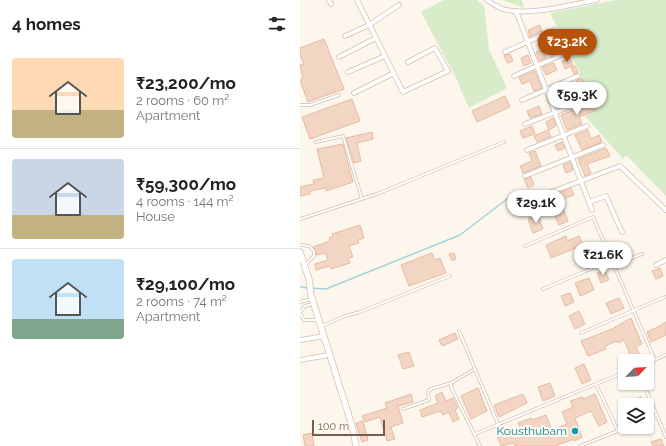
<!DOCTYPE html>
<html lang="en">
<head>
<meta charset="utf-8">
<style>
	:root { --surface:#fff; --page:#f2f2f2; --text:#222; --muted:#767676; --line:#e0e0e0; --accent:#b45309 }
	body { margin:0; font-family:Raleway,sans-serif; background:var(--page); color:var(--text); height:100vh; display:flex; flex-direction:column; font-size:15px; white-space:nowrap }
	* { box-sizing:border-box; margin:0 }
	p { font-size:13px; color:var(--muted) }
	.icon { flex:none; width:22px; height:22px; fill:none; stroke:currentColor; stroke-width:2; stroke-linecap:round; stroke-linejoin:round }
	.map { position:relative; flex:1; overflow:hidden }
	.drawer { display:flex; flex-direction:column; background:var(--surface); width:300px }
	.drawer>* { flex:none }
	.needle { width:26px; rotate:65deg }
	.buttons { position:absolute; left:318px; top:354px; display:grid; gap:8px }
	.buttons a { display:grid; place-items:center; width:36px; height:36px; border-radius:4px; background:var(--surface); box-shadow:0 1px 3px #0004; font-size:20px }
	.scale { position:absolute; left:12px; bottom:10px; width:73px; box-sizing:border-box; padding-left:4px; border:2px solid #7a5c4d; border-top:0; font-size:11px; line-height:14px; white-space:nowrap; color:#7a5c4d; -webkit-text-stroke:3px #fffaf3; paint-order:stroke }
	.price { position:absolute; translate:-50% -34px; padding:0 9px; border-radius:14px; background:#fff; color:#222; font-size:13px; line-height:26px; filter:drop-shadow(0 1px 2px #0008) }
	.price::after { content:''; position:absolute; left:50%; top:24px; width:12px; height:9px; margin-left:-6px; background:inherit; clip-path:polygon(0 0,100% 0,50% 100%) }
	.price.active { background:var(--accent); color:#fff }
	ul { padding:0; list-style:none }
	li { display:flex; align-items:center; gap:12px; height:100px; padding:0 12px }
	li+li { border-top:1px solid var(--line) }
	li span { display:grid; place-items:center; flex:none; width:112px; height:80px; border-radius:4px; color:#555 }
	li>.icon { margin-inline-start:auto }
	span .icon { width:48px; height:48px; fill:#fffc; stroke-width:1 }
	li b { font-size:17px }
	h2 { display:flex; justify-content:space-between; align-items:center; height:48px; padding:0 12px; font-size:17px }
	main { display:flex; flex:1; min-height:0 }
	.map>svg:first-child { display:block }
</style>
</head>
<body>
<main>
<section class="drawer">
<h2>4 homes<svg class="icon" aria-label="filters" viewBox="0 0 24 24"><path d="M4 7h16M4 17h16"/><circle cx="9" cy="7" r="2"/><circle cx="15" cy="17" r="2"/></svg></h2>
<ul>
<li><span style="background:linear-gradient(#ffd9b3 65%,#c2b280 0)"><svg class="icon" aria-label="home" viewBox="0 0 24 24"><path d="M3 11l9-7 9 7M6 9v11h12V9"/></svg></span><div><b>₹23,200/mo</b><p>2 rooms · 60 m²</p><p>Apartment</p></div></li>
<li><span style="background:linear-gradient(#c9d6e8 70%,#c2b280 0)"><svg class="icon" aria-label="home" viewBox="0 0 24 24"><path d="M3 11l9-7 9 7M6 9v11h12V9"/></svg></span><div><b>₹59,300/mo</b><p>4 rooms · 144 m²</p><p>House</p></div></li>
<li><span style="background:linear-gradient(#bfe0f5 75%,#7fa58c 0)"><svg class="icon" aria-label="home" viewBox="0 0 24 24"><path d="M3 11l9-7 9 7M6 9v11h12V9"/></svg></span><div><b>₹29,100/mo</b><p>2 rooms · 74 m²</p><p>Apartment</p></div></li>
</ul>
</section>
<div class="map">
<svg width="366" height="446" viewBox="0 0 366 446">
	<rect width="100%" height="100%" fill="#fdf6ec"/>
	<path fill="#d8ecc9" d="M144,0H176L184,5L189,49L207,88L169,108L156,78L121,12Z
		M202,0H222L224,8Z
		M316,0H366V196L326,155L323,159L285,116L298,110L250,13Z"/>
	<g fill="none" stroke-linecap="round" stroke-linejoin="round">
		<path stroke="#a5d3da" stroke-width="1.5" d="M0,287L8,288
			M11,288L26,289L160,235L207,199"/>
	</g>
	<path fill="#f3d5c3" stroke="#e6bba3" d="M240,25L242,31L230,37L228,30Z
		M24,39L44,89L8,102L0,80L3,78L0,65L4,64L0,55V48Z
		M242,50L246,58L239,61L236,52Z
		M210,54L213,61L207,63L204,55Z
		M228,55L231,63L224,66L221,58Z
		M270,58L273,65L265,69L262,61Z
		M254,63L257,70L246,75L242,67Z
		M275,66L278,73L274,74L271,67Z
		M235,71L242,88L234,91L230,81L222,84L219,77Z
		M280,78L282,79L290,97L284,98L276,81Z
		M264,87L267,94L255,99L252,92Z
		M205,96L210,107L177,122L172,111Z
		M52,99L60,121L10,139L2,117Z
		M294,103L297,110L279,117L282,124L267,130L261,115Z
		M239,106L242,114L230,118L227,111Z
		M253,118L256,126L249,130L246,122Z
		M232,126L235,134L223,138L220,131Z
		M248,130L251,137L237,142L234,136Z
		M288,130L291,139L299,135L302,142L282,150L275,135Z
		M72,132L73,139L57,143L61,161L54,163L46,138Z
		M262,142L265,148L258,151L255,145Z
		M43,144L53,182L26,191V188L10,191V194L0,196V187L14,184L13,180L24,178L17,149Z
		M306,148L310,156L287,164L291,173L285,176L278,159Z
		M235,151L241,166L223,173L220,166L232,161L229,153Z
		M270,162L273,170L266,173L263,165Z
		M231,177L234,185L228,188L224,179Z
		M271,188L274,195L260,200L268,221L259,225L246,198Z
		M238,215L243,229L233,233L228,219Z
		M60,225L64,238L58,240L59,243L49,246L53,257L48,258L50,263L31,269L30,266L16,270L15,264L28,260L25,253L16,255V250L13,247L30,241L29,238L33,236L32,234Z
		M266,236L267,241L279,236L283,245L251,258L246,245Z
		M132,253L135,260L140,258L146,273L109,286L101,265Z
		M154,253L156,259L152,261L149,254Z
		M360,268L363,276L356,279L352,271Z
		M305,270L309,280L301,283L297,273Z
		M289,278L294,290L280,296L275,283Z
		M270,293L274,302L265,306L261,296Z
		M319,298L324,308L311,314L306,303Z
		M279,311L285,324L275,329L269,316Z
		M331,318L342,344L336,347L342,360L327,361L324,356L330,354L324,340L318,343L317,341L305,346L306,349L288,356L281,341L312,329Z
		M366,322V335L351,342L347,332L362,325V324Z
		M155,333L158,339L142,346L139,340Z
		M109,352L114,366L103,369L98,355Z
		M284,364L291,380L282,384L275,368Z
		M250,383L255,396L243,401L238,387Z
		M178,388L187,411L171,419L161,396Z
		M142,392L146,401L153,398L158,408L155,410L159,419L153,422L149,412L143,415L141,411L122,417L120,410L138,403L135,396Z
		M111,394L113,402L98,406L103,423L91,427L95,439L87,441L80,417L65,422L62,416L87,408L85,403Z
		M223,394L227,403L199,417L194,405Z
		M295,394L307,422L299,426L291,411L275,418L282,437L274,441V439L255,446H215L214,443L201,446L197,436L220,427L218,423L231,418L232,420L246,415L252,430L267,424L262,412L273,407L270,401L282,397L283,399Z
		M341,397L345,405H322Z
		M63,421L68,440L62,442L56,423Z
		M12,433L14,446H5L3,435Z
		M361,439L364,446H353L351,442Z"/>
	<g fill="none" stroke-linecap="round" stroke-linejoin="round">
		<g stroke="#d1beb0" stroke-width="3.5">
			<path id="lane" d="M0,105H10L39,95
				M16,142L43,136L62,199
				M0,219L77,194L204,142
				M0,245L9,246L14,251V256L5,265
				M225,246L293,217L355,360
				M314,265L342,254
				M243,289L312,260
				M0,302L11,299
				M0,312L5,306L12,304
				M0,313L4,320H18
				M22,326L45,316L60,312L150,276
				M159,331L198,424
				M281,333L365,297
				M347,363L366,355
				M175,369L151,383V387L180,446
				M343,383L366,437
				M296,384L318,431
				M103,409L129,400L128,391L131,389L151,383
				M347,419L357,415
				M175,434L325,372
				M280,446L328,427"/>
		</g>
		<g stroke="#d1beb0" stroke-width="5.5">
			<path id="street" d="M29,0L31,4
				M57,0L103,92L148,71L135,48L108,62
				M187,0C191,3 196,6 200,8C225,18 271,4 297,0
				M216,11L292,210
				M45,36L69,25L99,5
				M205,52L254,30
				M39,57L76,38
				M48,72L85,56
				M214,76L266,53
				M54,93L94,73
				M222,100L278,76
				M225,124L288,100
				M227,150L287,126
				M225,176L303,145
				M289,202L306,196L322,232
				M220,204L320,166L366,210
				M356,265L366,260
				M0,340L24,336
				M0,360L29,355"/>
		</g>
		<g stroke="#d6c0b0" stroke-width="7">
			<path id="secondary" d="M0,252L9,279L11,295L53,429L56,446"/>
		</g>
		<use href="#lane" stroke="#fff" stroke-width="2"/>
		<use href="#street" stroke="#fff" stroke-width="4"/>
		<use href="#secondary" stroke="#fff" stroke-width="5.5"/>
	</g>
	<circle fill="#0f9aa8" stroke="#fffaf3" stroke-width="1.5" cx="275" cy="431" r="4"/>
	<g text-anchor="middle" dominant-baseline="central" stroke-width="4" stroke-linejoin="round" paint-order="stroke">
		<g font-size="12" fill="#0d838f" stroke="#fffaf3" text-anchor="end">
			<text x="267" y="431">Kousthubam</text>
		</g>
	</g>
</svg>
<div class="buttons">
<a><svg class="needle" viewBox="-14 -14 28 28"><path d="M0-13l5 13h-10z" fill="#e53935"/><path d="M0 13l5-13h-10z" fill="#767676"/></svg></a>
<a><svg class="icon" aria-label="layers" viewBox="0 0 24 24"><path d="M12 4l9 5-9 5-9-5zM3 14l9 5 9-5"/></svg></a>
</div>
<div class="scale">100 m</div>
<b class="price active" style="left:267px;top:63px">₹23.2K</b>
<b class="price" style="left:277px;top:116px">₹59.3K</b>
<b class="price" style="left:236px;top:224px">₹29.1K</b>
<b class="price" style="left:303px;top:276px">₹21.6K</b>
</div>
</main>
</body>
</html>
